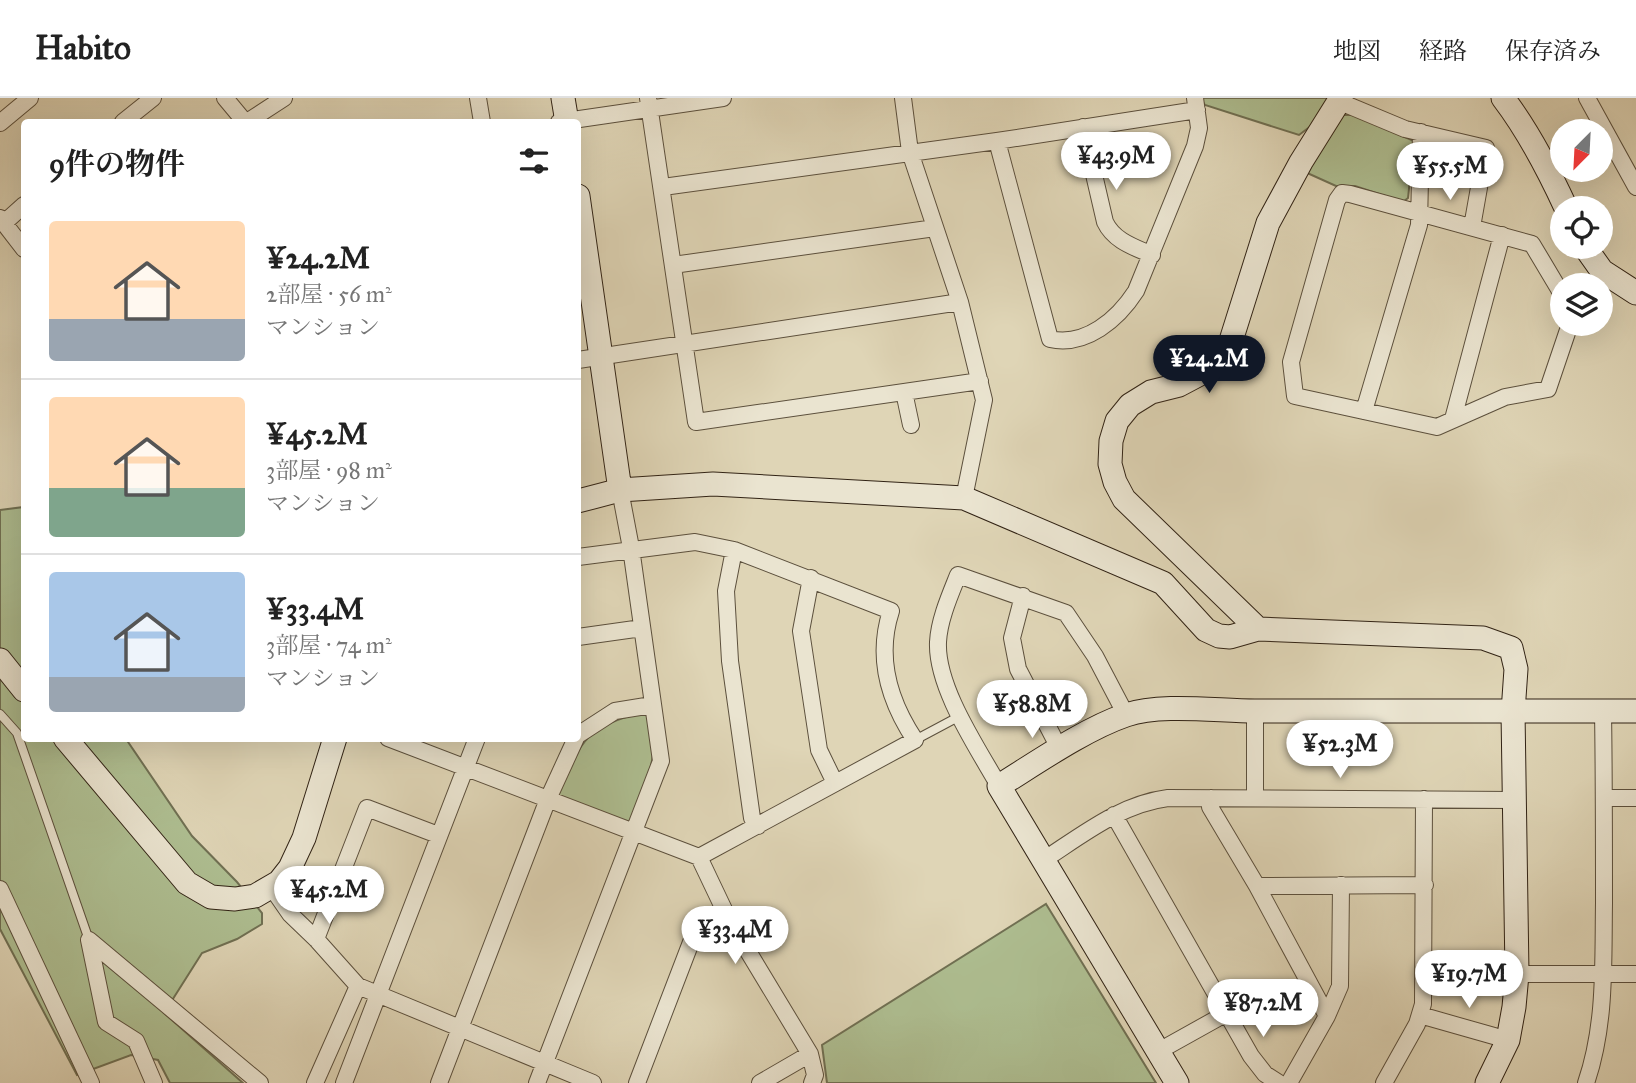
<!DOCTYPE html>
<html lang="ja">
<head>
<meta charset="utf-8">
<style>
	:root { --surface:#fff; --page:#f6f6f6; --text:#222; --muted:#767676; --line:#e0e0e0; --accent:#111827 }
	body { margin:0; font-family:"IM FELL Great Primer","Noto Serif JP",serif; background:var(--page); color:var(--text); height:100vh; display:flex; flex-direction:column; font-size:26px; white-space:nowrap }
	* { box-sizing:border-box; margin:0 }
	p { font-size:23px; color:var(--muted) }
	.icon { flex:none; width:38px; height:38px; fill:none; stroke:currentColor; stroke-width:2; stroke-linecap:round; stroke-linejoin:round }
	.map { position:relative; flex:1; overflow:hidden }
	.details { position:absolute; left:21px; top:21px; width:560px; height:623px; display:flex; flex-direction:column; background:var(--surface); border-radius:7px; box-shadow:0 7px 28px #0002 }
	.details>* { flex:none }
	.needle { width:46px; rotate:204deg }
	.controls { position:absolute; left:1550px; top:21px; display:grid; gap:14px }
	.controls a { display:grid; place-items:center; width:63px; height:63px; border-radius:50%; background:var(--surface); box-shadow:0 7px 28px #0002; font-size:35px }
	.price { position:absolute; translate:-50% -60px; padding:0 16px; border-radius:24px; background:#fff; color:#222; font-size:23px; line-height:46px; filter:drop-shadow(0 2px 4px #0008) }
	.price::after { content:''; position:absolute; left:50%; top:42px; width:21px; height:16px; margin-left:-10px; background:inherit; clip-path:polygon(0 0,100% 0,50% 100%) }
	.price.on { background:var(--accent); color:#fff }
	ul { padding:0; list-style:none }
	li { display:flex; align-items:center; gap:21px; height:175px; padding:0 28px }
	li+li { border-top:2px solid var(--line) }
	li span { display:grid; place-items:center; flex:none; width:196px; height:140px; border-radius:7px; color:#555 }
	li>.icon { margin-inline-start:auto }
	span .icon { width:84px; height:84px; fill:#fffc; stroke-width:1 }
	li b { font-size:30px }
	h2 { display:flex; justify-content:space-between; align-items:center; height:84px; padding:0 28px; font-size:30px }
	header { display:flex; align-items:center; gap:42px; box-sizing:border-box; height:98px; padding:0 35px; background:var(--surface); border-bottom:2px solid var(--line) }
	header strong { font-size:33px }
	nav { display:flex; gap:38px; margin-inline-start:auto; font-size:24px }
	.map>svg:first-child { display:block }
</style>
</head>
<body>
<header>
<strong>Habito</strong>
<nav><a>地図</a><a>経路</a><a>保存済み</a></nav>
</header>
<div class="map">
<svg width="1636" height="985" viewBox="0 0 1636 985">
	<rect width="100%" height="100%" fill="#dfd5b6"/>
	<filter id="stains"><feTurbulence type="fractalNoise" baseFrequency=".00286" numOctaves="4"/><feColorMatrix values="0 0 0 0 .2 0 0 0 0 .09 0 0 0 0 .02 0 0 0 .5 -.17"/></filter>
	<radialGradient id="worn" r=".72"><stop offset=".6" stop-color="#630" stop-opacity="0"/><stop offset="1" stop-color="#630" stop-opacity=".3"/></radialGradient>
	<path fill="#aebe91" stroke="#707053" stroke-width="2" d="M1200,0H1348L1299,37L1205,7Z
		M1341,17H1355L1414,43L1408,100L1403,104L1355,88H1336L1305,74Z
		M24,409V640L126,641L192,738L237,784L262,815V826L237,841L202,855L164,915L243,985H170L158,962L131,957L77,977L0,831V412Z
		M642,615L649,619L653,657L651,668L629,727L557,700C579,648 582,628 642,615Z
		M1046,806L1156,985H827L822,947Z"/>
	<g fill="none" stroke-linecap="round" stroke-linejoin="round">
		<g stroke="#5c503d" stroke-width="10">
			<path id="lane" d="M0,616L17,635L89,842
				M915,642L960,618"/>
		</g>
		<g stroke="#5c503d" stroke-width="18">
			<path id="street" d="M225,0L245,24
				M478,0L482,24
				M648,0L696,324L980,283
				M903,0L910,54L960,204L984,302L964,400
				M1587,0L1636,89
				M1338,3L1405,31L1486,50L1472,129
				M123,24L153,0
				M247,24L284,0
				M559,24L723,0
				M0,25L30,0
				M1083,29L1105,124C1114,143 1134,149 1152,157
				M997,43L1050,241C1086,249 1118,221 1136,193L1195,48L1199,30L1195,0
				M663,89L997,43L1197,12
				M0,120L24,151
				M4,125L24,107
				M673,167L935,130
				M1563,198L1532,146L1350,96L1342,95L1337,102L1291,264L1295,298L1437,329L1505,299L1548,291L1570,226
				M578,262L960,204
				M904,294L911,327
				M1364,313L1419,127L1421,34
				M1453,321L1502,137
				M734,452L726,493L730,563L752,720L758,728
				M578,459L695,444L734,452L891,513C876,559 889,603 915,642L699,759
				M811,480L801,533L819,652L835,685
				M1023,498L1012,540L1018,571L1059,650
				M578,539L642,530
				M1255,613V700
				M578,637L615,613L652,607
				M388,640L699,759L728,820L810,956L815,977L812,985
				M999,688C977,649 936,589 938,544C939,522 950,497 958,477L1066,515L1095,558L1126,617
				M1211,700L1210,709L1257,788L1327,918L1289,985
				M1605,700H1636
				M1114,717L1251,958L1265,976L1279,985
				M1042,763C1081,738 1120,706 1168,700L1514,702
				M1257,788L1425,787
				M272,790L290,816L316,841L358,888L593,985
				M0,791L91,985
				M316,841L367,710L438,737
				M89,842L260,985
				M89,842L106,924L136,943L154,985
				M1517,876H1636
				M1420,917L1508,942
				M1327,918L1340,888L1341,787
				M1157,954L1227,915
				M315,985L358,888
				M344,985L477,640
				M439,985L548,701L576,640
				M537,985L661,663L631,450L620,392
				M637,985L693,839L728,820
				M760,985L810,956
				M1384,985L1417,926L1423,906L1424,701
				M1586,985C1606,927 1603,866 1604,805C1604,741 1604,677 1603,612"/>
		</g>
		<g stroke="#312315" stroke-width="25">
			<path id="secondary" d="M563,0L567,24
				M1503,0C1529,34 1548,71 1566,110
				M578,98L620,392
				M1585,149L1602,173L1636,195
				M578,403L620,392L713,386L964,400L1163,485L1206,532L1219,538L1230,539L1258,531L1483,540L1511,550L1516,571L1513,614L1517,876L1514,909L1508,942L1487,985
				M1258,531L1124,401L1115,384L1110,366L1111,343L1117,323L1130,307L1151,294L1179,287L1213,269L1229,249L1268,125L1301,64L1341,0
				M0,562L24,592
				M65,640L187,785L211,799L235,801L255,798L279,784L290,770L304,740L335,640
				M1177,985L999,688C1036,665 1085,631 1126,617C1161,605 1217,613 1255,613H1636"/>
		</g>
		<use href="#lane" stroke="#eae4d0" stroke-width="8"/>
		<use href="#street" stroke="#eae4d0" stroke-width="16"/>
		<use href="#secondary" stroke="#eae4d0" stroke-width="23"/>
	</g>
	<rect width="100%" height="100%" filter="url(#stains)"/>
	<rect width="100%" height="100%" fill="url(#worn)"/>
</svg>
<div class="controls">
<a><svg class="needle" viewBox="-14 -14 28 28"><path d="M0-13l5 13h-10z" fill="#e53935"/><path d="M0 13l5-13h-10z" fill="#767676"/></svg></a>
<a><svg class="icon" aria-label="locate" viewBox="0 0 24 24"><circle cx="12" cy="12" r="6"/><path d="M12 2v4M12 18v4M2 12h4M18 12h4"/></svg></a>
<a><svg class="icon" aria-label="layers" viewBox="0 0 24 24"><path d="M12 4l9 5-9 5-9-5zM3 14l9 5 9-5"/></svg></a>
</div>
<b class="price" style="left:1116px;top:94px">¥43.9M</b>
<b class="price" style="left:1450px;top:104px">¥55.5M</b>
<b class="price on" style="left:1209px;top:297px">¥24.2M</b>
<b class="price" style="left:1032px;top:642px">¥58.8M</b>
<b class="price" style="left:1340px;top:682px">¥52.3M</b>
<b class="price" style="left:329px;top:828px">¥45.2M</b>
<b class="price" style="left:735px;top:868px">¥33.4M</b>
<b class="price" style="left:1469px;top:912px">¥19.7M</b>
<b class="price" style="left:1263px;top:941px">¥87.2M</b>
<section class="details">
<h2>9件の物件<svg class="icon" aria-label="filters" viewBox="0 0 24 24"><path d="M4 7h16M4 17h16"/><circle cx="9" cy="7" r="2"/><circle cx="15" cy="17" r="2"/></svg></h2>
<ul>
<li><span style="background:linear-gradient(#ffd9b3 70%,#9aa5b1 0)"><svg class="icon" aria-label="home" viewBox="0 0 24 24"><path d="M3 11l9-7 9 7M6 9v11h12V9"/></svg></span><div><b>¥24.2M</b><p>2部屋 · 56 m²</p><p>マンション</p></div></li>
<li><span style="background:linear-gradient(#ffd9b3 65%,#7fa58c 0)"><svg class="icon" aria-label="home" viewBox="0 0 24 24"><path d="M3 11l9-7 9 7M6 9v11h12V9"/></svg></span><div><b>¥45.2M</b><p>3部屋 · 98 m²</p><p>マンション</p></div></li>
<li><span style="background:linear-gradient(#a9c7e8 75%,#9aa5b1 0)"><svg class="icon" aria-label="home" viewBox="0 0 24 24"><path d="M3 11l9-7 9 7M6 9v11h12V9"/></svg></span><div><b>¥33.4M</b><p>3部屋 · 74 m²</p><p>マンション</p></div></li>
</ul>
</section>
</div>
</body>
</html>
